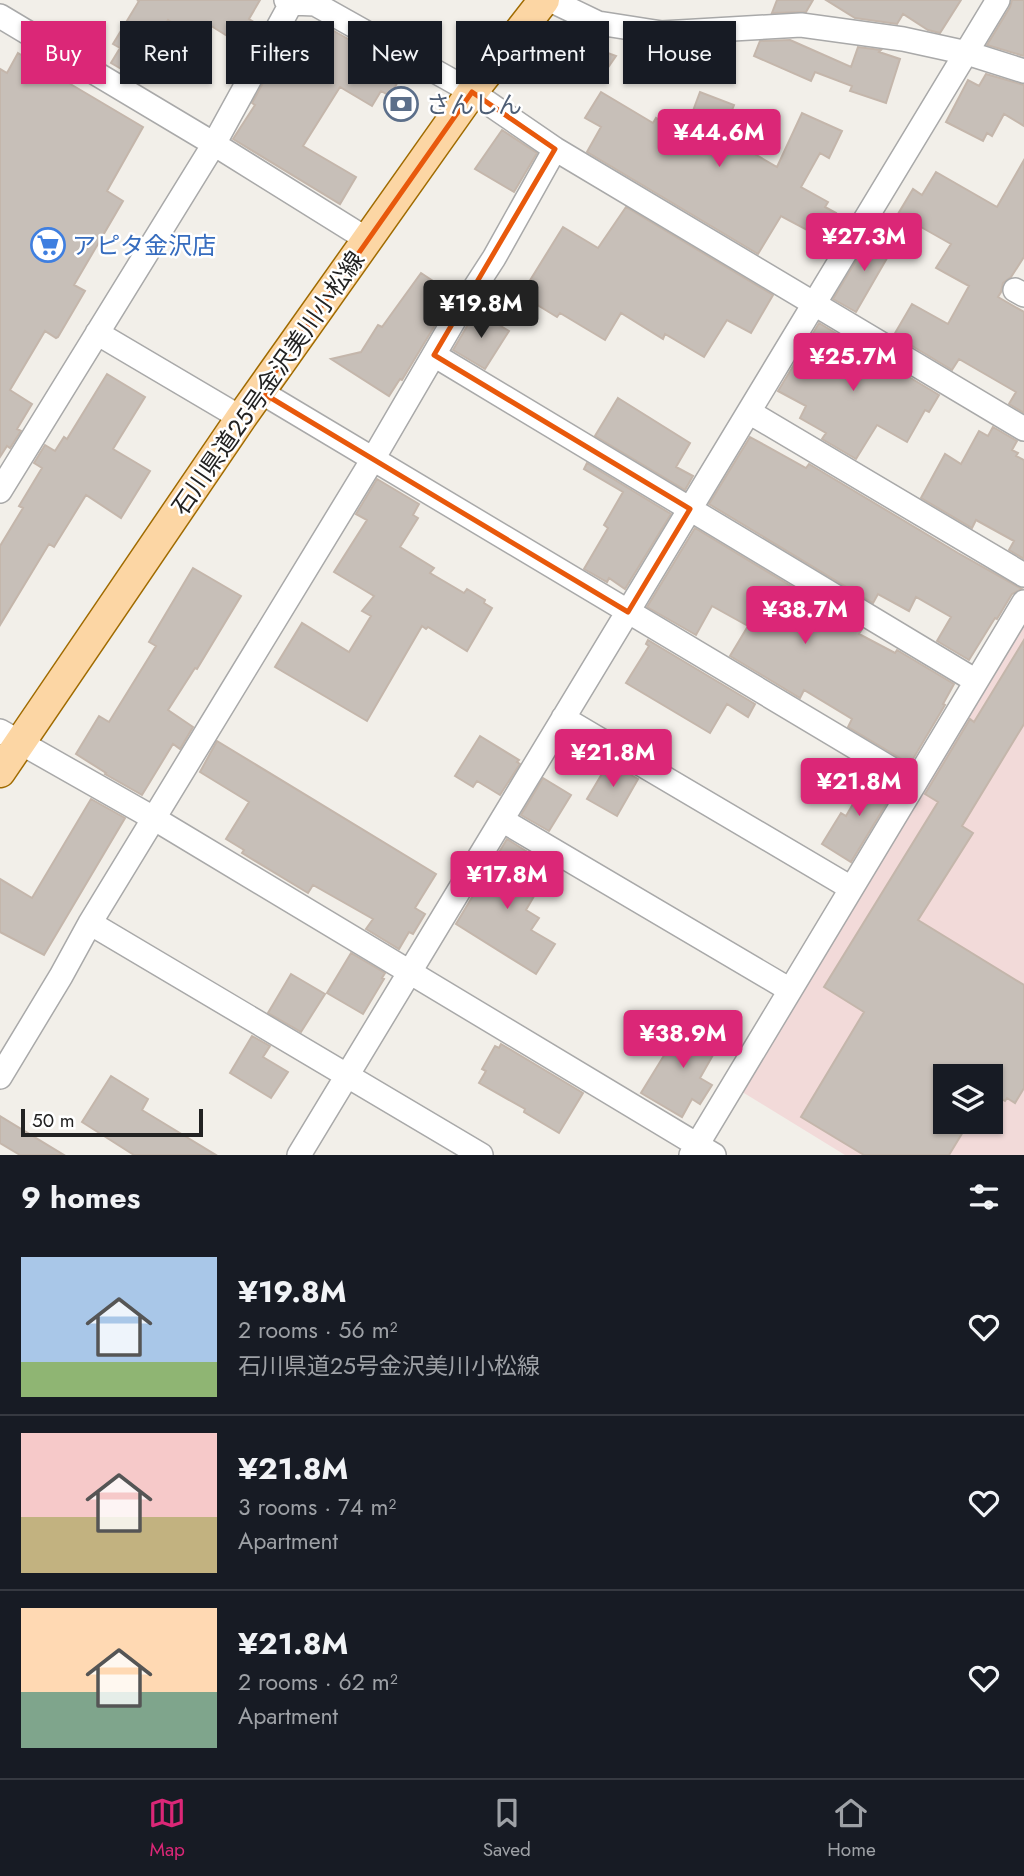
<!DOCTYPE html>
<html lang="en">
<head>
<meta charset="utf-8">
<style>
	:root { --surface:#171b24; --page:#242831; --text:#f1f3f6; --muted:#9ea1a6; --line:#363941; --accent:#db2777 }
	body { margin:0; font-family:Jost,"Noto Sans JP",sans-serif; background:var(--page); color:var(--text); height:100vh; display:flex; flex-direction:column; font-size:26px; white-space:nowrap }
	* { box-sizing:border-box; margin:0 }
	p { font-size:23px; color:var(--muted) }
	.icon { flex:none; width:38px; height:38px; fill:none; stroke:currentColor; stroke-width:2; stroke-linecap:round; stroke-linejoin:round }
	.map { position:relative; height:1155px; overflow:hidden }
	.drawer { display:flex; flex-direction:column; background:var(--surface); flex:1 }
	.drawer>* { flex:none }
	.banner { position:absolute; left:21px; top:21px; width:984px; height:63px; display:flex; gap:14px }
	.tools { position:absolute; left:933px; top:1064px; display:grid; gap:14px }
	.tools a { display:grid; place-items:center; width:70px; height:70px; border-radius:0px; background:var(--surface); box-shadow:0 2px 5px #0004; font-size:35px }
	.scale { position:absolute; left:21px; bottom:18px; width:182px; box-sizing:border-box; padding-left:7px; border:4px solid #222; border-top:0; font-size:19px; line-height:24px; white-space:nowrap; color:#222; -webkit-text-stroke:5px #fff; paint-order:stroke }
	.price { position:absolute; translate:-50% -60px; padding:0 16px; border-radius:7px; background:var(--accent); color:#fff; font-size:23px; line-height:46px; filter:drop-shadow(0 2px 4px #0008) }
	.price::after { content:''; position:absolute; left:50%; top:42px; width:21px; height:16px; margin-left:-10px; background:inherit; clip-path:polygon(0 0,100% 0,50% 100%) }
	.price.on { background:#222; color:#fff }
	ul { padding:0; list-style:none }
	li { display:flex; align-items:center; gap:21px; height:175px; padding:0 21px }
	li+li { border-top:2px solid var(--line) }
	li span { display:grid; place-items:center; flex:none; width:196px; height:140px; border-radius:0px; color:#555 }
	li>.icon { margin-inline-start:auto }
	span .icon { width:84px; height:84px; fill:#fffc; stroke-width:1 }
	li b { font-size:30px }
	h2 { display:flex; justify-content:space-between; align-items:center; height:84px; padding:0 21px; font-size:30px }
	.tag { padding:0 24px; border-radius:0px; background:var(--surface); box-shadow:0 2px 5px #0004; font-size:24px; line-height:63px }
	.tag.on { background:var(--accent); color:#fff }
	.menu { display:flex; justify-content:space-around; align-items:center; height:98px; border-top:2px solid var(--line); background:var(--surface); font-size:19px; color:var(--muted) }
	.menu a { display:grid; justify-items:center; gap:4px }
	.menu .on { color:var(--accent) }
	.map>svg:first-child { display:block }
</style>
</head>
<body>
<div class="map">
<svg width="1024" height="1155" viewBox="0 0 1024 1155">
	<rect width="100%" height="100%" fill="#f2efe9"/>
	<path fill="#f2dad9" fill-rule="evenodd" d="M1024,621V1155H845L739,1090ZM945,1076H990V1122H945Z"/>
	<path fill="#c7bfb8" stroke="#c4b6ab" stroke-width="2" d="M137,0H260L249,19L262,27L250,50L208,24L198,40L168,20L135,77L111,63L120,48L113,44L139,1Z
		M777,0H813L806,12L772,13Z
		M826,0H961L940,33L928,30L903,14L897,24L855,18Z
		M1012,0H1024V56L987,45L1010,7Z
		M325,26L396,66L394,71L401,76L390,96L381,91L372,106L340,87L303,146L356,177L340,204L233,139L255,105L252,103L288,37L310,51Z
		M790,40L851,67L858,47L881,50L879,52L900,59L886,103L850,91L852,86L815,72L811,81L754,56L760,41Z
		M578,42L616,56L600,79L577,63Z
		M18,53L143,127L107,191L123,201L74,285L85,291L58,337L56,338L45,331L10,390L32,404L17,429L21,431L10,448L7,446L0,457V69L7,73Z
		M986,74L1024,85V126L1004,114L992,136L987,133L983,141L946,122L968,80L979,86Z
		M601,92L653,123L656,118L684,135L700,92L734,105L723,133L728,134L727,138L777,167L802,113L842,131L829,158L820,153L801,187L828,202L825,207L836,213L835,215L848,222L837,239L825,232L822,238L781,216L758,254L587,152L601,127L585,118Z
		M502,130L537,153L514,192L475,169Z
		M1024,160V257L1011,277L1003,283L1001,292L998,297L1024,312V413L1009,404L1016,392L959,359L952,370L894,335L912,304L948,324L969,286L936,268L951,244L898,214L913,189L922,195L936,172L997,207Z
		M626,207L773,295L751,333L727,320L704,357L665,334L663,339L621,313L605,340L560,313L557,317L521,295L563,227L598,248Z
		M872,234L894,246L856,312L833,299Z
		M421,273L451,293L449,295L452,297L402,380L400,379L389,396L331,359L361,352L378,325L382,327Z
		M476,311L509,331L485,369L453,350Z
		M819,323L939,395L929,412L925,410L907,442L877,425L856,459L822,439L826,433L800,418L806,406L778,391Z
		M107,374L145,397L113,449L150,471L121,518L86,495L54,547L49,544L0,625V546L23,508L19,506L42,468L34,463L45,445L55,451L64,437L67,439Z
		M618,398L690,443L676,467L693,476L685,490L595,436Z
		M993,427L1017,441L1012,450L1018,453L1016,456L1024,460V559L1009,550L1014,541L976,520L972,528L921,498L945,454L961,464L979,431L988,436Z
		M750,437L806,468L809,464L958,553L1022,589L1012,594L997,619L995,618L969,660L937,641L951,617L916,597L909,611L878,594L873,603L709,504Z
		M587,463L671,514L625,589L609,578L607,582L584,569L608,528L604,525L623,492L584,469Z
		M377,479L419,504L413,515L418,518L400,547L434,568L430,573L464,593L467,589L485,600L484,603L492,608L467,651L428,627L426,629L422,626L367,721L275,667L302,623L349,652L371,616L362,611L374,596L334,572L367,520L356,514Z
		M695,528L862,629L859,634L895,653L897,650L954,684L943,704L945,705L910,764L848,727L852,719L804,690L800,698L730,656L748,626L712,606L696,635L647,607Z
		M193,568L241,596L197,669L195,668L168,710L193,727L180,749L173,744L142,795L105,774L106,773L76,754L99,716L109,722L156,646L149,642Z
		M648,640L755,704L748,717L727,704L710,733L626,683L649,646L646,644Z
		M1024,640V724L962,826L973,833L918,920L1024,985V1088L1015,1103L1007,1098L1005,1101L990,1092V1076H945V1122H969L949,1155H864L801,1117L864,1012L824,987L938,802L925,794L970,719L974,722Z
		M480,736L519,760L517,762L520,764L500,795L477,781L473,787L455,776Z
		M217,741L436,874L415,908L425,914L413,934L409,932L399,949L366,929L373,919L313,885L308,893L242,853L244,850L226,839L249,802L200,772Z
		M609,762L638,779L617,816L587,799Z
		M871,773L896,788L851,862L822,844L841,813L846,816Z
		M543,778L571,795L549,831L521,815Z
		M91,799L125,818L44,955L0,932V879L32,898Z
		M507,839L526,851L515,868L541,884L526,910L539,918L531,930L555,944L536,974L456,924Z
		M351,953L385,973L382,978L384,979L363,1014L327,993Z
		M291,974L325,994L301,1032L268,1013Z
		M687,1018L710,1032L708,1034L721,1041L700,1078L712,1085L700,1104L692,1099L682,1117L641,1093Z
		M252,1036L270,1046L263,1057L288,1072L271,1098L230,1073Z
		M501,1044L583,1093L559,1133L524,1112L525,1109L479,1083L486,1071L482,1069L495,1046L499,1048Z
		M111,1076L148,1099L142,1110L216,1155H134L82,1122Z
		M0,1116L64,1155H20L0,1143Z"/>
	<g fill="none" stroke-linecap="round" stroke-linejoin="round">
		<g stroke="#a9a9a9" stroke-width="26">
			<path id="minor" d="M286,0L291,3L315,4L472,92L555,149L1024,429
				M550,0L598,23L662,33L801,25L903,39L967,53L1024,71
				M0,16L214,144L368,240
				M1015,290L1024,295
				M97,333L241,418
				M434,355L976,681
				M261,392L915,783
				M749,412L1024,575
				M0,491L214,144L293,0
				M563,718L851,888
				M0,731L155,819L714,1155
				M502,820L790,990
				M90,923L481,1155
				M0,1077L61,976L90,923L373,459L457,315L494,258L555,149
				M299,1155L998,0
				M691,1155L1024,602"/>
		</g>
		<g stroke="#a06b00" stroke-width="33">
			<path id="major" d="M0,772L241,418L472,92L544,0"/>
		</g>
		<use href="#minor" stroke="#fff" stroke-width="23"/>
		<use href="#major" stroke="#fcd6a4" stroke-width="30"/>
	</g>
	<path fill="none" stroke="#e8590c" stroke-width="5" stroke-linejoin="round" d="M472,92L555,149L434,355L690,509L628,612L261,392Z"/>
	<defs>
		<g id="bank-ring" transform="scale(1.75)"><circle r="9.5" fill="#fff" stroke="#5c6f8a" stroke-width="1.5"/><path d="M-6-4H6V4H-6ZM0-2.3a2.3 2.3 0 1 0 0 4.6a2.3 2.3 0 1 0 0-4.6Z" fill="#5c6f8a"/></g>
		<g id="supermarket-ring" transform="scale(1.75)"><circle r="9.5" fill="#fff" stroke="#3f7fe0" stroke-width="1.5"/><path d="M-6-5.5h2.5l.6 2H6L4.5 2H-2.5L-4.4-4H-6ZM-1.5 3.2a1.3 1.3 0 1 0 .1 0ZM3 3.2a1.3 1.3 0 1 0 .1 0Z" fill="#3f7fe0"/></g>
	</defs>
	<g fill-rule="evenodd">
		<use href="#bank-ring" x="401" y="104"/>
		<use href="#supermarket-ring" x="48" y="245"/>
	</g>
	<g text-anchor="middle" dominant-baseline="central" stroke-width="5" stroke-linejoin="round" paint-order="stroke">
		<g font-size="24" fill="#4e5e75" stroke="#fff" text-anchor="start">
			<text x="426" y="104">さんしん</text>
		</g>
		<g font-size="24" fill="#366cbe" stroke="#fff" text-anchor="start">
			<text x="72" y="245">アピタ金沢店</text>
		</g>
		<g font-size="24" fill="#222" stroke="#fff">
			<text transform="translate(268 383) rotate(-55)">石川県道25号金沢美川小松線</text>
		</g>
	</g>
</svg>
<div class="tools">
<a><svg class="icon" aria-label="layers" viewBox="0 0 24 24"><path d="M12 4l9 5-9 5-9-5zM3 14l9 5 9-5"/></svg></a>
</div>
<div class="scale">50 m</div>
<b class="price" style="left:719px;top:169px">¥44.6M</b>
<b class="price" style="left:864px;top:273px">¥27.3M</b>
<b class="price on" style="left:481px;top:340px">¥19.8M</b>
<b class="price" style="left:853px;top:393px">¥25.7M</b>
<b class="price" style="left:805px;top:646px">¥38.7M</b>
<b class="price" style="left:613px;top:789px">¥21.8M</b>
<b class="price" style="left:859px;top:818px">¥21.8M</b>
<b class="price" style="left:507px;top:911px">¥17.8M</b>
<b class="price" style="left:683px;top:1070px">¥38.9M</b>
<div class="banner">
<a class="tag on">Buy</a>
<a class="tag">Rent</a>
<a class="tag">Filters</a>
<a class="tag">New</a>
<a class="tag">Apartment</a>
<a class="tag">House</a>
</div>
</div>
<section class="drawer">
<h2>9 homes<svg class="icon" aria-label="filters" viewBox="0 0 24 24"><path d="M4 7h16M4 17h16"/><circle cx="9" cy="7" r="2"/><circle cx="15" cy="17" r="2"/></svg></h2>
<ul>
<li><span style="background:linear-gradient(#a9c7e8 75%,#8fb573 0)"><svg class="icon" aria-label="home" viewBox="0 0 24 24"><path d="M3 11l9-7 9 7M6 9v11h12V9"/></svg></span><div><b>¥19.8M</b><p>2 rooms · 56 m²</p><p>石川県道25号金沢美川小松線</p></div><svg class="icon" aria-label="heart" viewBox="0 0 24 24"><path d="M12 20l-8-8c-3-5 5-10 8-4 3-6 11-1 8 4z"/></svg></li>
<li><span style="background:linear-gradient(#f6c9c9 60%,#c2b280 0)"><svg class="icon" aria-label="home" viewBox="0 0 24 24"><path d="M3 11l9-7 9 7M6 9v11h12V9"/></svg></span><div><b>¥21.8M</b><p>3 rooms · 74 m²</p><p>Apartment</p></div><svg class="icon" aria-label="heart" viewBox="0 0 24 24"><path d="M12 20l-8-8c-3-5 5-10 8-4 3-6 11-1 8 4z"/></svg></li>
<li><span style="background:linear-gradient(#ffd9b3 60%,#7fa58c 0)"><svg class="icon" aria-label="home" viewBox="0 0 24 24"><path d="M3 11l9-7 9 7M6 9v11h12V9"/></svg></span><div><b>¥21.8M</b><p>2 rooms · 62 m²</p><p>Apartment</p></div><svg class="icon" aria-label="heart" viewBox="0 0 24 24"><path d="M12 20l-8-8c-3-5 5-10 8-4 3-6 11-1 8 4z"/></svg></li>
</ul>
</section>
<nav class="menu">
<a class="on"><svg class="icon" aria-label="map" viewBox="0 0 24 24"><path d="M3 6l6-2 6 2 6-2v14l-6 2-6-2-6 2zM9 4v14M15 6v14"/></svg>Map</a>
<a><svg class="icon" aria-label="saved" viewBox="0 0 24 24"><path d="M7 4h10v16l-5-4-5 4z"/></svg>Saved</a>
<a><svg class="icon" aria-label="home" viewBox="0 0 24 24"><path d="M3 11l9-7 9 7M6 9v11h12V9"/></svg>Home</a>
</nav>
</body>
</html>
